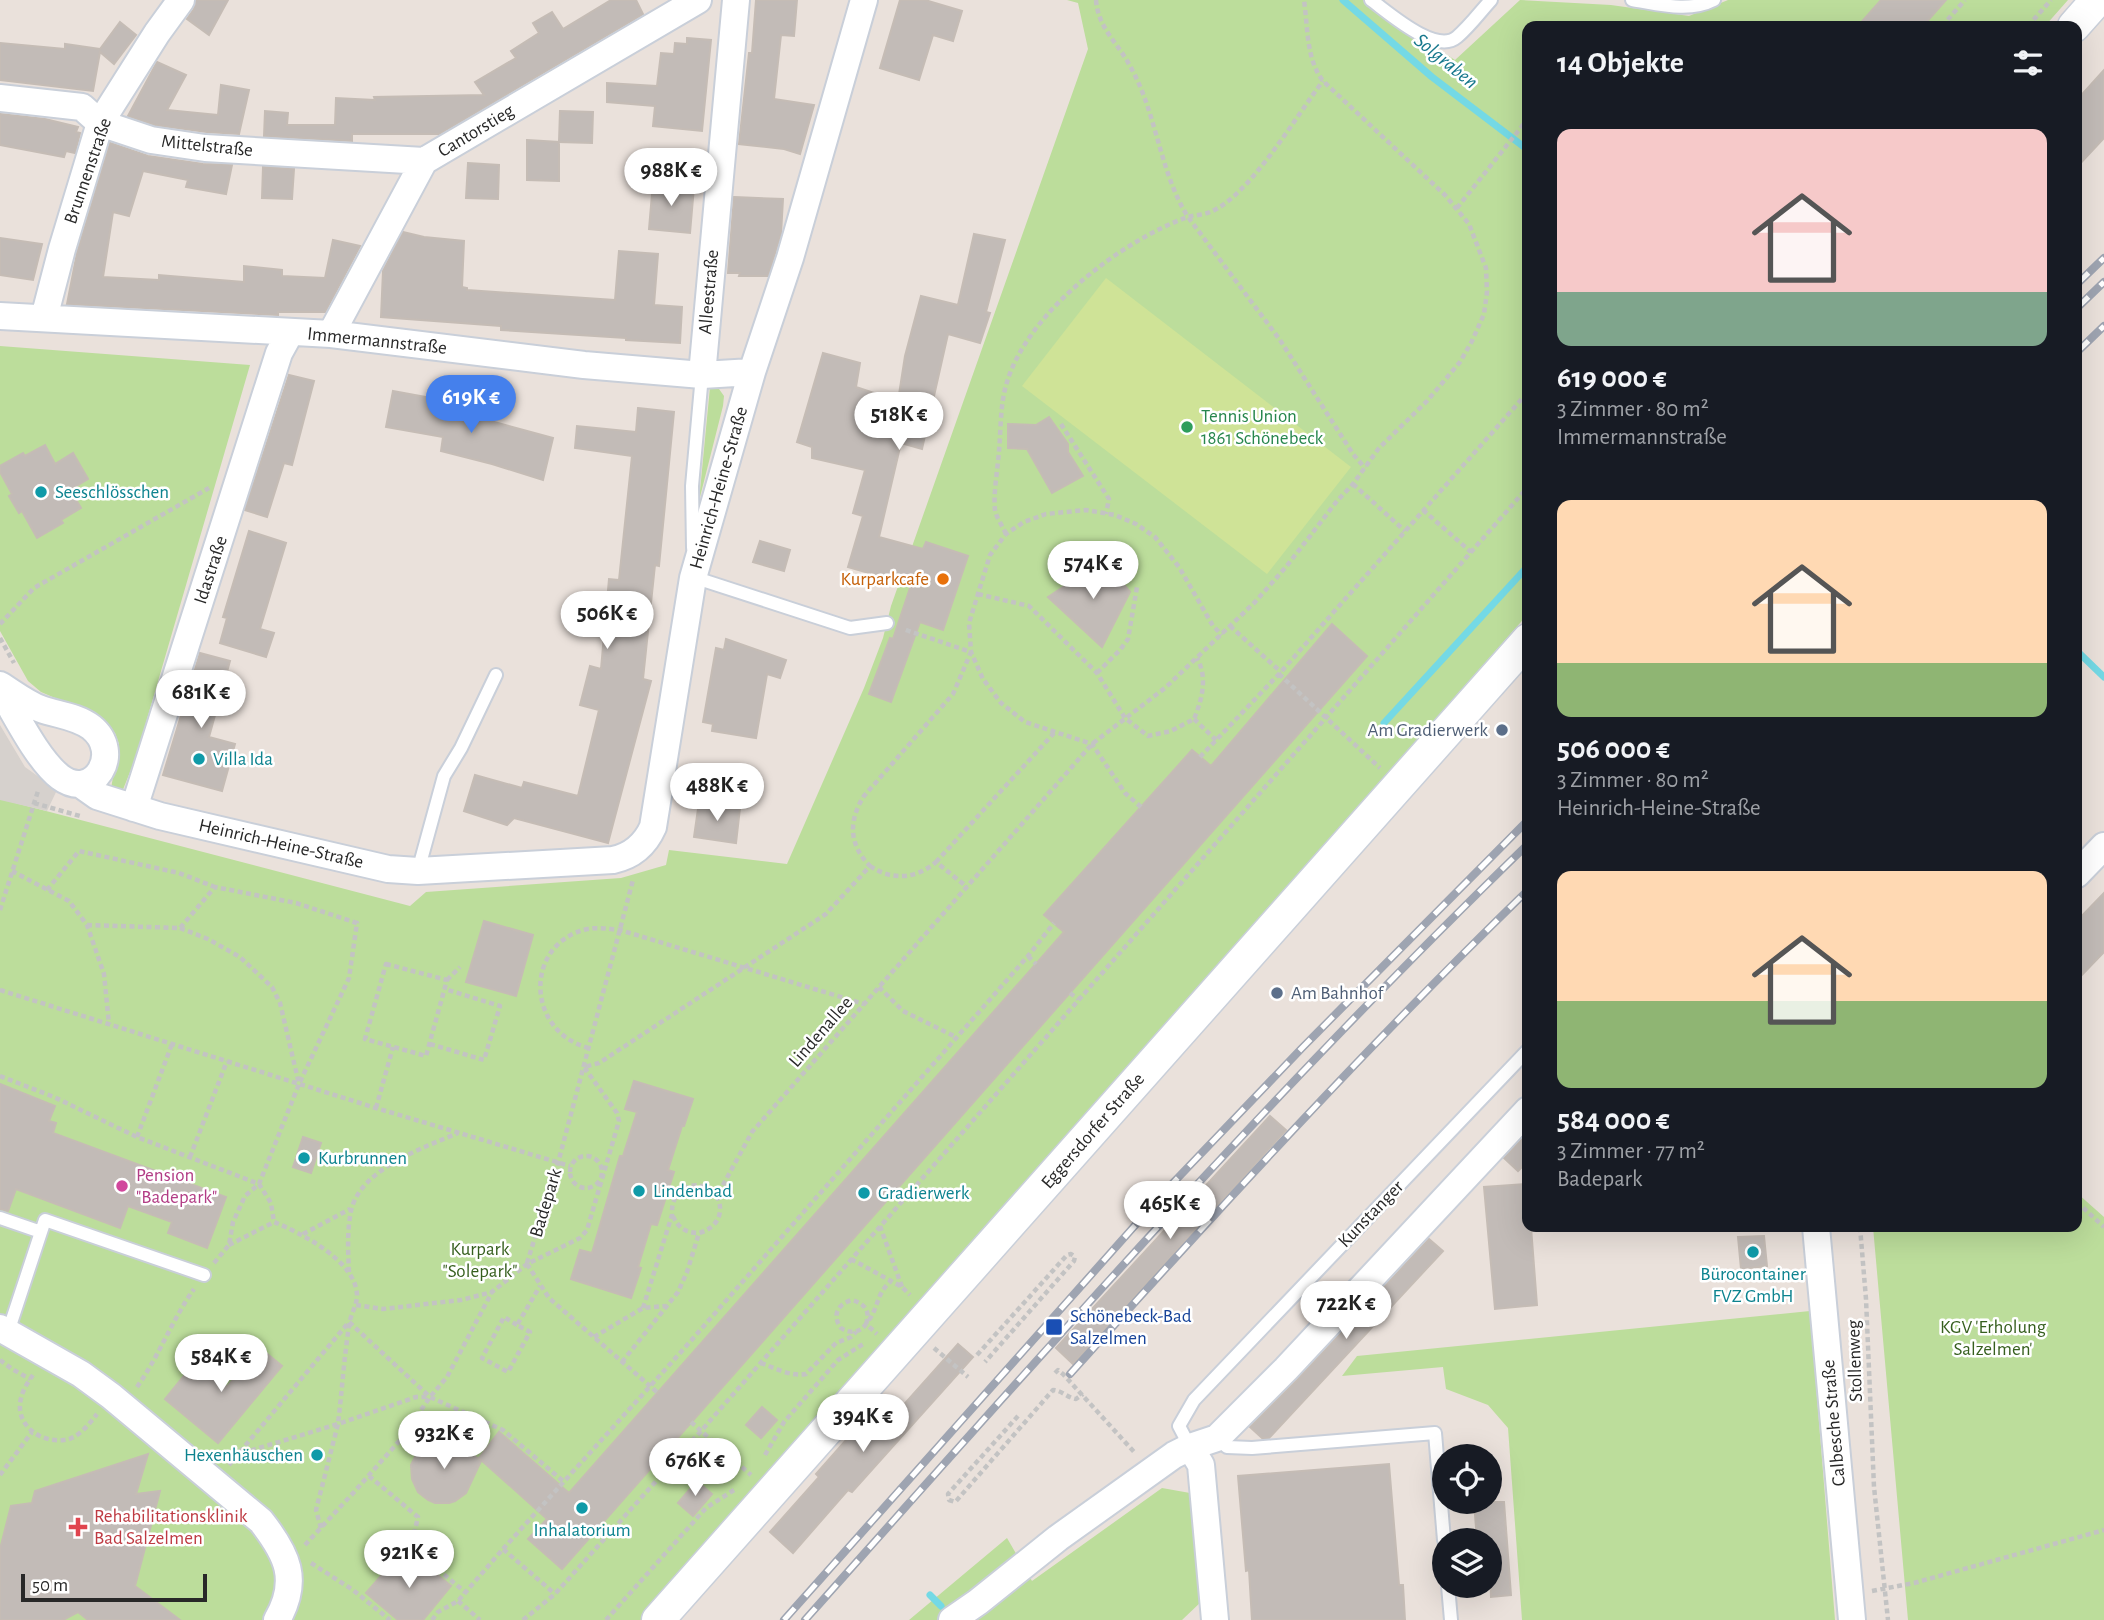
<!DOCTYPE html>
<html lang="de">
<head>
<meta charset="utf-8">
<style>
	:root { --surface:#171b24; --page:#20242c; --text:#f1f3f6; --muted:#9ea1a6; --accent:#4580ec }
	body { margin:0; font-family:"Alegreya Sans",sans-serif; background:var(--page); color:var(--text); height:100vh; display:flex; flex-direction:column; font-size:26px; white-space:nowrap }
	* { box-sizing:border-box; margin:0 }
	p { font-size:23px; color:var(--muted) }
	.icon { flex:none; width:38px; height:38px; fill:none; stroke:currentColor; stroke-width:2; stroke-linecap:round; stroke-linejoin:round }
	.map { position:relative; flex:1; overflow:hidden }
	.panel { position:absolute; left:1522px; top:21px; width:560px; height:1211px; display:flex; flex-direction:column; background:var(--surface); border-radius:14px; box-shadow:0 7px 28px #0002 }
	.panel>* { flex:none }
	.tools { position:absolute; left:1432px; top:1444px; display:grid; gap:14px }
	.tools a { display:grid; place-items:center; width:70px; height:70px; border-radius:50%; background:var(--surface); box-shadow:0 7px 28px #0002; font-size:35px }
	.scale { position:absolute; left:21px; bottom:18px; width:186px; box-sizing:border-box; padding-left:7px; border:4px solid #282828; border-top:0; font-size:19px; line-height:24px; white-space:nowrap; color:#282828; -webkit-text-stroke:5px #fff; paint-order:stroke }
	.price { position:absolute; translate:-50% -60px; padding:0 16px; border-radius:24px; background:#fff; color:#222; font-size:23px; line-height:46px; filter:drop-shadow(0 2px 4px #0008) }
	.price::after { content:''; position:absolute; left:50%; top:42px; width:21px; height:16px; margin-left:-10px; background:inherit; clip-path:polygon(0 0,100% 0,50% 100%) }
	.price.selected { background:var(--accent); color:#fff }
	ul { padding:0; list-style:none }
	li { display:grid; align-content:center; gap:14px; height:371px; padding:0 35px }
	li span { display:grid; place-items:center; height:217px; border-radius:14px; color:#555 }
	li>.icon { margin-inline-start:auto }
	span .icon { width:126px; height:126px; fill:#fffc; stroke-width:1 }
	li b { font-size:30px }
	h2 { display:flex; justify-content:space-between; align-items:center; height:84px; padding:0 35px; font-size:30px }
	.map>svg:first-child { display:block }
</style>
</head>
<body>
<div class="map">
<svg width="2104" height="1620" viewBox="0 0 2104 1620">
	<rect width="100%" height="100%" fill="#eae1db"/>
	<path fill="#bcdd9b" d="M1067,0H1375L1410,31L1455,60L1520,0L1611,5L1689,16L1728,0H2068L2045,26H1528V614L642,1620H0V799L410,906L426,892L621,878L666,865L669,850L787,864L864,688L883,638L891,606L1088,49L1078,3Z
		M0,346L250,365L136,757L120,797L110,794L119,744L115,733L97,716L41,692L28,681L0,631Z
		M710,387L719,389L724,396L723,406L699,501Z
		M2077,1193L2104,1217V1620H1908L1873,1227H2077Z
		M1810,1311L1835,1620H1522L1508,1428L1488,1405L1446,1389L1443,1367L1342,1376L1357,1356Z
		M1162,1488L1190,1493L1203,1600L1182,1620H909L1007,1538L1032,1581Z"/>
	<path fill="#cfe397" d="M1106,278L1351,467L1267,574L1022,386Z"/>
	<path fill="#d6d1cd" d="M0,725L25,767L57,790L47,811L0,800Z"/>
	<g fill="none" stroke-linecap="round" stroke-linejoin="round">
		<path stroke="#74d9e5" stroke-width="7" d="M1343,0L1432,77L1528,150
			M2077,651L2104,677
			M1384,723L1528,566
			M930,1595L941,1606"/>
	</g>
	<path fill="#c2bbb7" stroke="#c5bcb5" stroke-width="2" d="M196,0H228L209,35L187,19L194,9Z
		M611,0H636L643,14L439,134H352V141L264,136L265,111L288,113L287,125H335L336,98L375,100L374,97L484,95L475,82L516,58L511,51L539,33L533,23L552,12L563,29Z
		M756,0H797L794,36L781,35L774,99L814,105L800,154L784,149L739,144L749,53H752Z
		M900,0H925L962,11L953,41L933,35L919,80L880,68Z
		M1881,0H1946L1923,26H1858Z
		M120,22L136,35L114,64L100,52L93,91L0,80V43L65,49V44L100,49Z
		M687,38L711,40L702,131L653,126L655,106L607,102V83L657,86L661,53L674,54L675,43L687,44Z
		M157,62L186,75L167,110L218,115L221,85L249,90L239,134L207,132L155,125L128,116Z
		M2104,70V138L2077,167V100Z
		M560,111L593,112L592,143L559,142Z
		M0,114L45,119L78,127L76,132L80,133L75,153L66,151L64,157L0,145Z
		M527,140L559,142V181L527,180Z
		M110,143L148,156L203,164L232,165L226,194L186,187L188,180L143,171L129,216L113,212L103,277L159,280V275L244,282V266L282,270V276L325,278L333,240L360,246L325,312H278V315L67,304L77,253Z
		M468,163L499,165L498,199L466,198Z
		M263,167L294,169L292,199L262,198Z
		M653,182L694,187L690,233L649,229Z
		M734,197L783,199L781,234L768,276H739L740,273H728Z
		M403,232L424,237L464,241L462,287L467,288V290L615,300L619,251L658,254L654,305L682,307L680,343L626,340V338L501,330V326L381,317L383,271Z
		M974,234L1005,240L986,312L990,313L980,343L948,334L922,449L901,443L879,537L923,549L926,542L968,556L943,630L920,622L891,702L869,694L890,638L893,639L911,585L848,567L863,516L853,513L865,470L812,458V447L797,442L823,353L860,363L856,387L898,401L905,356L921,296L958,305Z
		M0,238L42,244L33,280L0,275Z
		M289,375L314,381L292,465L284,463L267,517L245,510Z
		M393,391L448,401L447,409L553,438L543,480L492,464L441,451L443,437L386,427Z
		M638,408L674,412L659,566L655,565L643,679L651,681L608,843L514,818L507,825L464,811L475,775L522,788L524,782L578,796L599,710L580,705L590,666L601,669L609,579L619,580L632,456L575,448L577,426L636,432Z
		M1049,417L1068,444V452L1083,476L1052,493L1027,449L1008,448V424L1036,425Z
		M45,445L55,464L73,453L88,479L70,490L81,508L61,520L63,523L37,538L22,511L19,513L9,496L12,494L0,472V466L23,453L25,456Z
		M249,531L286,543L260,629L274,633L266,657L220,643L227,618L223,617Z
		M760,541L790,550L784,571L753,562Z
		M1103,560L1130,592L1102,647L1048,597Z
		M1332,624L1367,656L562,1569L528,1539L547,1519L479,1458L499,1432L569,1493L1064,932L1044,915L1192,750L1211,766Z
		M726,639L786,660L780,678L767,674L756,738L712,731L713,724L703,722L716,648L724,650Z
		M200,653L230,661L209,737L235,744L222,791L163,775Z
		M699,802L740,808L736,843L694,837Z
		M2104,893V952L2077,980V921Z
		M484,921L533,935L516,996L466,982Z
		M634,1081L693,1099L684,1126H682L668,1170L674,1172L657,1225L651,1224L638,1267L641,1268L631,1298L571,1279L580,1250L592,1253L620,1156H623L637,1112L625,1109Z
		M0,1084L55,1106L49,1121L56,1123L53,1133L226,1197L207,1248L168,1233L172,1222L128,1206L120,1228L16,1189L8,1211L0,1209Z
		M1270,1116L1286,1130L1073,1364L1056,1348Z
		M1528,1133V1161L1518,1171L1504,1158Z
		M303,1137L321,1143L311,1173L293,1167Z
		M1527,1184L1528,1227H1531L1537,1305L1495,1309L1484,1187Z
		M1764,1236L1767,1266L1741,1269L1738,1237Z
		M1429,1239L1443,1251L1269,1438H1262L1250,1427L1297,1380Z
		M958,1344L973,1357L852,1492L848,1490L793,1553L770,1532L819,1477L816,1474L878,1404L892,1418Z
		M260,1348L282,1366L218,1443L165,1399L196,1361L227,1387Z
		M762,1407L777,1420L761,1438L746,1425Z
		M437,1440H445L458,1443L481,1461L466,1493L455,1501L449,1503H435L428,1500L418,1492L412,1479L411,1465L418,1451L430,1442Z
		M148,1454L136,1494L160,1491L135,1586L180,1620H88L78,1612L63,1620H0V1549L11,1506L32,1503L35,1491Z
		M1389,1464L1399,1585H1403L1405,1620H1252L1249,1570L1246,1571L1238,1476Z
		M697,1481L712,1494L693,1516L678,1503Z
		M1474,1502H1504L1511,1595L1491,1597L1489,1540H1477Z
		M416,1557L451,1586L423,1620H398L366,1593L396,1559L407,1568Z"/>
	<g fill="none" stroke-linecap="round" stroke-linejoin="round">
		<g stroke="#c9cfd9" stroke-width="16">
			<path id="service" d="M1371,0C1389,13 1436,55 1457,37C1470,26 1480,12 1491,0
				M1632,0C1658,4 1689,13 1714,0
				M693,548L692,486L702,375
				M693,577L850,628L887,623
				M418,871L444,776L461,748L496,675
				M0,1218L41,1232L8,1332
				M41,1232L45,1220L204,1275
				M1217,1438L1227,1447L1252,1448L1435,1433L1444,1540
				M1190,1447L1179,1426L1194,1400L1528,1050
				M1448,1586L1451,1620"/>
		</g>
		<g stroke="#c9cfd9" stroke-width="30">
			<path id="minor" d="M0,98L82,107L100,123L151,140L205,148L424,161
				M0,316L331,334L584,365L702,375L752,372
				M44,318L62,249L100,123L157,33L181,0
				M331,334L424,161L698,0
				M702,375L736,0
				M0,685C13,693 27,704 41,709C58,715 76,716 91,727C124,753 93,802 60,777C37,759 16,715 0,689
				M80,784L97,796L160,816L388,869L418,871L613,860C632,856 645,845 653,827L693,578L752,372L790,258L864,0
				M134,808L279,353L290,333
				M2077,874L2104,846
				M1816,1227L1852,1620
				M0,1328L81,1374L111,1396L261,1521C287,1554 300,1580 277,1620
				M1190,1447L1201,1465L1215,1620
				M952,1620L978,1602L1058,1538L1174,1455L1190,1447L1217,1438L1286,1369L1528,1110"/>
		</g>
		<g stroke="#c9cfd9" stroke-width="35">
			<path id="tertiary" d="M2074,26L2097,0
				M658,1620C948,1294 1238,967 1528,640"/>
		</g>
		<path stroke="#c3c3c3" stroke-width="4.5" stroke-dasharray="5 3.5" stroke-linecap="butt" d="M1096,0C1098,28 1118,43 1130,66C1157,113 1159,171 1188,217C1195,215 1203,215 1210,212C1249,197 1296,116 1323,81
			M1942,26L1965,0
			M2028,26L2051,0
			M1457,208L1523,125L1528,122
			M1061,424L1109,499L1106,514
			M1353,484L1405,531
			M1423,510L1471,552
			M1006,534C1003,527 996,517 995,510C993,494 998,467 999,451C1001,428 1000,404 1007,382C1028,312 1122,240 1188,217L1280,340L1353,454L1365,468
			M978,594L1029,606L1097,673L1125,718L1148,736L1171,731L1194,719C1202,699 1208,678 1197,658
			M0,624L34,588L209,488
			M1230,626L1281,672
			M0,638L14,663
			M1097,673L1120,650L1128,639L1137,587
			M1279,674L1380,768
			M1194,719L1216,740
			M1200,757L1279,674L1528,392
			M34,803L80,816
			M1141,807L1125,793L1092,744L1025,722L1001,703L983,679L971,652L969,623L990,555L1006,534L1024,522L1046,514L1086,510L1115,515L1136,524L1155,537L1179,567L1213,626L1222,635
			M936,862L1054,733
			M870,866C892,881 916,879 936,862L967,887
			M12,871L69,901L87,925L104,974L109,1024
			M47,890L79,851L179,873L215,887
			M0,910L38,791
			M87,925L180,928L215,887L296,903L357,923L349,978L299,1084L259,1184L245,1196L233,1222L229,1245L214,1263
			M180,928L208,939L240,957L272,987L280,1003L299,1084
			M1028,956L1036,964
			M386,964L447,980L426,1056L365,1039Z
			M447,980L460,967
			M879,987L903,1011L956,1037
			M0,990L376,1108L570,1166
			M1070,993L1078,999
			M430,1044L484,1060L500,1006L445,989
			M589,1048C526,1032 523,944 587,929C599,927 609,929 620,930L864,1004
			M0,1076L54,1097L137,1137L259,1184L271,1203L274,1222C301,1233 356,1261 357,1295C357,1306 350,1315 349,1326C344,1358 342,1391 338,1424L236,1455
			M376,1108L393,1047
			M137,1137L172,1044
			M570 1172a16 16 0 1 1 32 0a16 16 0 1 1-32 0Z
			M190,1157L227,1061
			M2077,1202L2104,1227
			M673,1216C678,1228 686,1233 699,1233
			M880,1226L902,1287
			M1860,1227L1866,1299L1874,1487L1888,1620
			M303,1234L350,1209
			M229,1245L274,1222
			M851,1259L902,1287L910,1295
			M527,1263L558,1163L633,880
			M527,1264L549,1298L658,1393
			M349,1272C348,1251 347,1231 351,1211C360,1169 423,1148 458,1133
			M356,1305L383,1309L461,1300L492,1292
			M643,1308L672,1215C670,1187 699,1175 717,1196
			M869,1320C879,1306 876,1294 891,1281
			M866,1324C871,1311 864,1303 852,1300C837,1304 832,1316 841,1328C850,1334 860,1333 866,1324L877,1334
			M517,1325L504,1317L482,1358L508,1372L530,1332L517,1325L540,1286
			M594,1337L643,1308L665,1306
			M934,1348L968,1377
			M977,1355L1067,1255L1071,1254L1075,1257L1074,1261L985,1362
			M0,1360L12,1369L30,1379
			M622,1362L678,1292L687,1272L699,1233C717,1228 725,1213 717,1196L752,1132L1092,744L1165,688L1255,602L1286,567L1337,501L1353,484L1379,448L1427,401L1460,362L1472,341L1484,314L1487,292L1486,268L1469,224L1445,195L1323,81C1306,59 1308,28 1304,0
			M761,1363C775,1368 791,1377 806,1374L836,1343L851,1337L856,1332
			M1055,1373L1058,1370L1063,1374L1136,1454
			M33,1375C27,1383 21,1393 20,1404C18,1427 42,1443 64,1440C78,1439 89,1424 97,1414
			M137,1387C159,1356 172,1320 194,1289
			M1018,1416L948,1494L949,1500L955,1502L957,1500L1053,1390C1061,1390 1068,1398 1076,1399L1083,1394
			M691,1422L751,1475
			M765,1455L784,1422L838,1360L865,1343
			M229,1465L349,1322L430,1397L503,1430L563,1481
			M0,1475L32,1432
			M369,1476L418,1517L412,1543L417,1552L465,1592
			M321,1528L316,1510L338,1424L416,1397H429
			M305,1545L355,1491L401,1439L430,1397L447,1377L492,1292L527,1264L580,1238L587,1230L619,1121L617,1113L584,1067L599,1063L826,914L870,866C849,845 848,821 864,796L953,694L971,652L903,629
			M503,1549L681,1352L1028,956L1054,923
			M311,1563L353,1590L390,1620
			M1872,1591L1914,1583L2104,1530
			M458,1601L480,1620
			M432,1620L438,1612L458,1601L503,1549L555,1594
			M523,1620L555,1594L701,1431L1528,487
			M606,1620L706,1508L734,1490"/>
		<use href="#service" stroke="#fff" stroke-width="12"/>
		<use href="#minor" stroke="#fff" stroke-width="26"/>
		<use href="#tertiary" stroke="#fff" stroke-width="32"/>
		<g stroke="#9ea4b1" stroke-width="8">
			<path id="rail" d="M2077,284L2104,258
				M2077,308L2104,282
				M2077,352L2104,326
				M1070,1374C1219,1209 1368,1045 1528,890
				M784,1620L1171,1185L1302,1048L1528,820
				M805,1620C1040,1356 1274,1090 1528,844"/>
		</g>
		<use href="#rail" stroke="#fff" stroke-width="5" stroke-dasharray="16" stroke-linecap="butt"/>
	</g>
	<circle fill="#2e9e5b" stroke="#fff" stroke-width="2.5" cx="1187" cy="427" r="7"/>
	<g fill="#0f9aa8" stroke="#fff" stroke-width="2.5">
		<circle cx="41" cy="492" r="7"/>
		<circle cx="199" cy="759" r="7"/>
		<circle cx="304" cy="1158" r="7"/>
		<circle cx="639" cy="1191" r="7"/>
		<circle cx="864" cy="1193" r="7"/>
		<circle cx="1753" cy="1252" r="7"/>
		<circle cx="317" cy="1455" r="7"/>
		<circle cx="582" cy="1508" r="7"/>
	</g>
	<circle fill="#e8710a" stroke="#fff" stroke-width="2.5" cx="943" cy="579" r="7"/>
	<g fill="#5c6f8a" stroke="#fff" stroke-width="2.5">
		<circle cx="1502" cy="730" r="7"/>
		<circle cx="1277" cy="993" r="7"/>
	</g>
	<circle fill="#d1479c" stroke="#fff" stroke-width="2.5" cx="122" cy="1186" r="7"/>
	<rect fill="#1a4fb4" stroke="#fff" stroke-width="2.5" x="1045" y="1318" width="18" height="18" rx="3.5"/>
	<path fill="#e0444e" stroke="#fff" stroke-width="2.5" d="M74.5 1516.5h7v7h7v7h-7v7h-7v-7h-7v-7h7z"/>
	<g text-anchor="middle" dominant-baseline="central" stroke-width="5" stroke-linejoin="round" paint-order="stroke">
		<g font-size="19" fill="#282828" stroke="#fff">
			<text transform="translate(476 131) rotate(-31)">Cantorstieg</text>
			<text transform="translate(207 146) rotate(6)">Mittelstraße</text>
			<text transform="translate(88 171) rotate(-71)">Brunnenstraße</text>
			<text transform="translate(709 292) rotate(-85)">Alleestraße</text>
			<text transform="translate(377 341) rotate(6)">Immermannstraße</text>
			<text transform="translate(719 488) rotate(-74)">Heinrich-Heine-Straße</text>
			<text transform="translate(211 570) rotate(-72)">Idastraße</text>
			<text transform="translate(281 844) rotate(13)">Heinrich-Heine-Straße</text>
			<text transform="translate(821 1032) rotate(-49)">Lindenallee</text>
			<text transform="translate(1093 1131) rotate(-49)">Eggersdorfer Straße</text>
			<text transform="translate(546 1203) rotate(-73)">Badepark</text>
			<text transform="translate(1371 1214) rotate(-46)">Kunstanger</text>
			<text transform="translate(1855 1361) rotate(-92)">Stollenweg</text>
			<text transform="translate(1834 1423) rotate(-95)">Calbesche Straße</text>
		</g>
		<g font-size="19" fill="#27864d" stroke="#fff" text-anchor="start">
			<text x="1201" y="416">Tennis Union<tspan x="1201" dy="22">1861 Schönebeck</tspan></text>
		</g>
		<g font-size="19" fill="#0d838f" stroke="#fff" text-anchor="start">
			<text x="55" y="492">Seeschlösschen</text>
			<text x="213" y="759">Villa Ida</text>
			<text x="318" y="1158">Kurbrunnen</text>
			<text x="653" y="1191">Lindenbad</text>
			<text x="878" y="1193">Gradierwerk</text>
			<text x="1753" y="1274" text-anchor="middle">Bürocontainer<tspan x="1753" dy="22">FVZ GmbH</tspan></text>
			<text x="303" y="1455" text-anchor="end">Hexenhäuschen</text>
			<text x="582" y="1530" text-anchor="middle">Inhalatorium</text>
		</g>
		<g font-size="19" fill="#c56008" stroke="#fff" text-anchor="end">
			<text x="929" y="579">Kurparkcafe</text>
		</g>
		<g font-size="19" fill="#4e5e75" stroke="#fff" text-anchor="end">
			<text x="1488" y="730">Am Gradierwerk</text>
			<text x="1291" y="993" text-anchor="start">Am Bahnhof</text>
		</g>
		<g font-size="19" fill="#b23c85" stroke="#fff" text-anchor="start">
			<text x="136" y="1175">Pension<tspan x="136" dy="22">"Badepark"</tspan></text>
		</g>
		<g font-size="19" fill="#365f1e" stroke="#fff">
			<text x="480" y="1249">Kurpark<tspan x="480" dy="22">"Solepark"</tspan></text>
			<text x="1993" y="1327">KGV 'Erholung<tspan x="1993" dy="22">Salzelmen'</tspan></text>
		</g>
		<g font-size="19" fill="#164399" stroke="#fff" text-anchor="start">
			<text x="1070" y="1316">Schönebeck-Bad<tspan x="1070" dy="22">Salzelmen</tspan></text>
		</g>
		<g font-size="19" fill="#be3a42" stroke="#fff" text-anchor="start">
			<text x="94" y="1516">Rehabilitationsklinik<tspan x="94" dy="22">Bad Salzelmen</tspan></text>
		</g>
		<g font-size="21" font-style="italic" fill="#17788d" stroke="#fff">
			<text transform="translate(1446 61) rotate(39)">Solgraben</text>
		</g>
	</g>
</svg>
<div class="tools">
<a><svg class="icon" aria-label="locate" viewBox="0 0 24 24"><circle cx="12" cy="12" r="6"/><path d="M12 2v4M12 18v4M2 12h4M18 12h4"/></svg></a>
<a><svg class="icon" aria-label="layers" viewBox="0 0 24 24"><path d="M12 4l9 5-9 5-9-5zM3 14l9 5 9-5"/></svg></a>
</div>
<div class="scale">50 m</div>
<b class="price" style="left:671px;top:208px">988K €</b>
<b class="price selected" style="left:471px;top:435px">619K €</b>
<b class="price" style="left:899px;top:452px">518K €</b>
<b class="price" style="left:1093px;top:601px">574K €</b>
<b class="price" style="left:607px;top:651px">506K €</b>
<b class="price" style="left:201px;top:730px">681K €</b>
<b class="price" style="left:717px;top:823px">488K €</b>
<b class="price" style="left:1170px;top:1241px">465K €</b>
<b class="price" style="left:1346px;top:1341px">722K €</b>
<b class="price" style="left:221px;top:1394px">584K €</b>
<b class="price" style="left:863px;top:1454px">394K €</b>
<b class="price" style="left:444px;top:1471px">932K €</b>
<b class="price" style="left:695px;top:1498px">676K €</b>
<b class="price" style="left:409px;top:1590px">921K €</b>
<section class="panel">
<h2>14 Objekte<svg class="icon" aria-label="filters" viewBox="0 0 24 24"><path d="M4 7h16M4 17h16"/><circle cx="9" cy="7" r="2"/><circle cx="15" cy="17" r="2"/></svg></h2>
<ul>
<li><span style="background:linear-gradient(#f6c9c9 75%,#7fa58c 0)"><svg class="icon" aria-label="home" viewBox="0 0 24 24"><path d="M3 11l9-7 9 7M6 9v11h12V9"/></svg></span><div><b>619 000 €</b><p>3 Zimmer · 80 m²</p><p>Immermannstraße</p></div></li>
<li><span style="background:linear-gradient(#ffd9b3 75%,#8fb573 0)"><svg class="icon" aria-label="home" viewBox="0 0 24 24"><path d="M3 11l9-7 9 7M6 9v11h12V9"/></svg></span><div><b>506 000 €</b><p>3 Zimmer · 80 m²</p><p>Heinrich-Heine-Straße</p></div></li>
<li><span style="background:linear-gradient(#ffd9b3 60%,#8fb573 0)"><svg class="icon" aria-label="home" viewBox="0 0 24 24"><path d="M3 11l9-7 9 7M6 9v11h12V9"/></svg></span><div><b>584 000 €</b><p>3 Zimmer · 77 m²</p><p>Badepark</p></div></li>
</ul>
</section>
</div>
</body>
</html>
